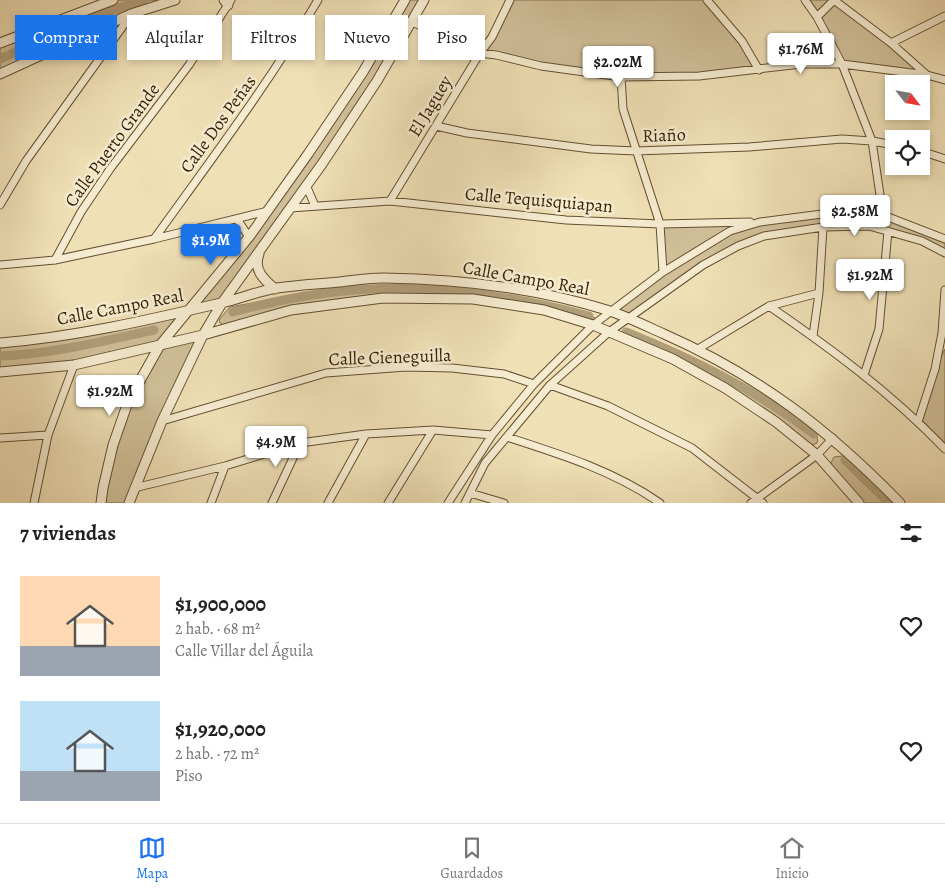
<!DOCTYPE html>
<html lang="es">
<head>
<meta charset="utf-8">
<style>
	:root { --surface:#fff; --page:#f6f6f6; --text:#222; --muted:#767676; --line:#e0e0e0; --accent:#1a73e8 }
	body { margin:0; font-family:Alegreya,serif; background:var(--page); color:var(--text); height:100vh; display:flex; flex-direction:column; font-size:19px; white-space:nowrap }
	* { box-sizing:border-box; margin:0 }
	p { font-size:16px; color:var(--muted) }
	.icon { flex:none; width:28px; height:28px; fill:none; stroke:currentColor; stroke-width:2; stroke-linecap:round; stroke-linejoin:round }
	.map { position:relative; height:503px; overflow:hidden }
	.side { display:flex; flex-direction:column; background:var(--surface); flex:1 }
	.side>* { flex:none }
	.hud { position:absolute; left:15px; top:15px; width:500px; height:45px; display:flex; gap:10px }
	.needle { width:32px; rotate:121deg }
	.tools { position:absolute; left:885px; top:75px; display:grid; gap:10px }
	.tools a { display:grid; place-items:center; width:45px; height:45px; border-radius:0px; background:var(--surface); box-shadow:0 2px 8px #0003; font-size:25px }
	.price { position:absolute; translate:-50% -42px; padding:0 11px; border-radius:5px; background:#fff; color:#222; font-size:16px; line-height:32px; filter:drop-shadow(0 1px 2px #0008) }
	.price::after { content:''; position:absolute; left:50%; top:30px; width:15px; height:11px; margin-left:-8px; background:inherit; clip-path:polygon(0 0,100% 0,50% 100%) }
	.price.active { background:var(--accent); color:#fff }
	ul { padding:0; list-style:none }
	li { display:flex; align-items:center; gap:15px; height:125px; padding:0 20px }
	li span { display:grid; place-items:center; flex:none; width:140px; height:100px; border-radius:0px; color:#555 }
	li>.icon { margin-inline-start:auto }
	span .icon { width:60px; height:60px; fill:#fffc; stroke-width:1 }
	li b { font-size:21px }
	h2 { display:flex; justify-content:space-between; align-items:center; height:60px; padding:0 20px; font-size:21px }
	.tag { padding:0 18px; border-radius:0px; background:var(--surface); box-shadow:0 2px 8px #0003; font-size:18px; line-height:45px }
	.tag.active { background:var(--accent); color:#fff }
	.tab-bar { display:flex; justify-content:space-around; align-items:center; height:70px; border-top:1px solid var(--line); background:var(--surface); font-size:14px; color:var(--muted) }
	.tab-bar a { display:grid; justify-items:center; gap:2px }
	.tab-bar .active { color:var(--accent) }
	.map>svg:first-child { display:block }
</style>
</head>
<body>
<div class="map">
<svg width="945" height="503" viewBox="0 0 945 503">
	<rect width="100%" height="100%" fill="#f0e0b6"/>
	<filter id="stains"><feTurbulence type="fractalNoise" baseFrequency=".004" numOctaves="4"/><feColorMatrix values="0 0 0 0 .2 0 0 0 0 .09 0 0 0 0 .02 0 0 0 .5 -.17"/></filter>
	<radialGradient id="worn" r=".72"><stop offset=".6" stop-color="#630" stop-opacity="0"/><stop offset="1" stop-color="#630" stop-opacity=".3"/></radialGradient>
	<path fill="#d0bf98" stroke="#826f4e" d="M113,0H175L0,74V43Z
		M405,0H424L405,35L222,303L191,309L161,344L203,335L129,503H101L128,402L160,346L74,365L0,372V343L191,309L308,154Z
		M510,0H707L712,4L759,70L621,77L480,53Z
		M805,0H834L927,75L842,64Z
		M822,214L883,215L945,239V253L869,226L764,236L738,246L627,318L610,311L663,272L660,224L760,222Z
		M369,286L438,287L512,297L577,311L595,318V320L546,308L375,297L224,325L220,323L219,320L230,307L334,288Z
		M627,330C686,355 746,379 797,419C805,425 820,432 817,443L810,446L761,407L623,334V331Z
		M945,349V445L922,420L931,394L939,361Z
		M842,456L859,471L890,503H864L833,469L831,463L834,457Z"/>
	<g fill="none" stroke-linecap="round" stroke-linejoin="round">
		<path stroke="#b09e79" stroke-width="9" d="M0,59C46,39 95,14 144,0
			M233,312C263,304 294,297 326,293C415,281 502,293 589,316
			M626,332C693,359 756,390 814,434
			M0,356C52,354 103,341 154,330
			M845,460L889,503"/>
		<g stroke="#644f30" stroke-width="9">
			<path id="minor" d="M707,0L742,41L759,70
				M805,0L817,17L842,64L872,141L883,215
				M834,0L891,43L927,75
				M817,17L834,0
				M412,22L480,53L496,55L541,66L621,77L699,76L801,64H842L927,75L945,80
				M891,43L945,16
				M621,77L623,109L660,224L663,272
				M436,126L467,133L591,149L636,151L749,147L842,139L872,141L894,145
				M921,151L945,159
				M306,185L315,206
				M390,201L480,53L492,37L510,0
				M0,205L26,161L131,15
				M290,208L390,201L566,220L660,224L750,222
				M237,219L249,237
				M154,239C211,160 269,83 318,0
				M55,260L81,212L110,169L189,65L231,0
				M0,265L55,260L154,239L268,211
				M769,306C833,350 891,393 945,449
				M813,336L819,293L823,227
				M698,349L769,306L819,293
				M864,375L879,329L888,231
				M550,385L608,406L692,448L763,503
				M162,421L326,373L406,367L452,368L504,374L534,384
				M918,422L935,369L942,333L945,290
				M507,437C560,454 614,471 660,503
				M0,438L48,435
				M134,488L225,466L300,443L366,434L433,430L492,435
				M470,493L504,503
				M34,503L48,435L74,365
				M211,503L225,466
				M272,503L300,443
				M328,503L366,434
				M388,503L433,430
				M448,503L492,435L534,384L593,325L663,272L730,231L760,222L822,214L883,215L945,239
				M465,503L485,463L550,385L609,332L703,265L738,246L764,236L823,227L869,226L922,241L945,253
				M751,503L817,455L833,438"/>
		</g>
		<g stroke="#644f30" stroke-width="11">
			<path id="tertiary" d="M224,0L228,5
				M92,32L108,47
				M0,43L113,0
				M0,74L131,14L175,0
				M259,254C253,269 263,279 275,289
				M0,343C75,337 148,320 221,303C240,299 258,291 277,288C298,285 319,284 340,282C355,280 370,278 384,278C460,279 537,288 610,311C628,317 646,326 664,334C759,376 828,429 900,503
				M0,372L74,365L203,335L291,310L383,298L473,299L544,310L593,325L673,359L725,388L776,422L817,455L859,503
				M101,503L103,488L113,445L128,402L160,345L249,237L308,154L363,72L405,0
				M129,503L162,421L203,335L222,303L322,164L377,81L424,0"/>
		</g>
		<use href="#minor" stroke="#f5ebd0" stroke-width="7"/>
		<use href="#tertiary" stroke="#f5ebd0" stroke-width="9"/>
	</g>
	<g text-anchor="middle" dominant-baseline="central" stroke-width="5" stroke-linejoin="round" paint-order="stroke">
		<g font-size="18" fill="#351f04" stroke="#f5ebd0">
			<text transform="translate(430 106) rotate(-59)">El Jaguey</text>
			<text transform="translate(218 124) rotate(-54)">Calle Dos Peñas</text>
			<text transform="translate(664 135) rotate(-2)">Riaño</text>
			<text transform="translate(112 145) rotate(-54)">Calle Puerto Grande</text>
			<text transform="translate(539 200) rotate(5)">Calle Tequisquiapan</text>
			<text transform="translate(526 278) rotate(10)">Calle Campo Real</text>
			<text transform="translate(120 307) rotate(-11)">Calle Campo Real</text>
			<text transform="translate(390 357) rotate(-2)">Calle Cieneguilla</text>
		</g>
	</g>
	<rect width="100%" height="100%" filter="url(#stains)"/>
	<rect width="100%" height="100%" fill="url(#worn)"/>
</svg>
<div class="tools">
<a><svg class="needle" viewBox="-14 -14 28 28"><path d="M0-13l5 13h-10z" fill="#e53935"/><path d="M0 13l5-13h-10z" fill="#767676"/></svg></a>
<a><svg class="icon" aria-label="locate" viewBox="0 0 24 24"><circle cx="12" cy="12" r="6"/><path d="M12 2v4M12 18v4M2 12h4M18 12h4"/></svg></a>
</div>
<b class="price" style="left:801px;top:75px">$1.76M</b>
<b class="price" style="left:618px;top:88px">$2.02M</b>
<b class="price" style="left:855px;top:237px">$2.58M</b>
<b class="price active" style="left:211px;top:266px">$1.9M</b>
<b class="price" style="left:870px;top:301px">$1.92M</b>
<b class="price" style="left:110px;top:417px">$1.92M</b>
<b class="price" style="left:276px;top:468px">$4.9M</b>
<div class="hud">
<a class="tag active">Comprar</a>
<a class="tag">Alquilar</a>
<a class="tag">Filtros</a>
<a class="tag">Nuevo</a>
<a class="tag">Piso</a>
</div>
</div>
<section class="side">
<h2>7 viviendas<svg class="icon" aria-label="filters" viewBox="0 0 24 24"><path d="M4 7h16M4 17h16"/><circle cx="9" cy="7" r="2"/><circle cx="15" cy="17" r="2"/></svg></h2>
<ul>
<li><span style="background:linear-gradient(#ffd9b3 70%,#9aa5b1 0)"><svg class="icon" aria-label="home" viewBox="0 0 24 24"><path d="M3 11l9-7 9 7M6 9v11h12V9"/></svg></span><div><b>$1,900,000</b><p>2 hab. · 68 m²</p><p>Calle Villar del Águila</p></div><svg class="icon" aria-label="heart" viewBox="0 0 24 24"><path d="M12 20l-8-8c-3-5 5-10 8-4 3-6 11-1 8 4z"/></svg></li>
<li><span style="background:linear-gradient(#bfe0f5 70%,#9aa5b1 0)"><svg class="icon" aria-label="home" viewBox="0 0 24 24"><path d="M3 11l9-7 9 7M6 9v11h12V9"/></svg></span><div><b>$1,920,000</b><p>2 hab. · 72 m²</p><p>Piso</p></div><svg class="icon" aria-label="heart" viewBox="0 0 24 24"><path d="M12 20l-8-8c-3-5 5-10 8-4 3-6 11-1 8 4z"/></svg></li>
</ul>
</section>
<nav class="tab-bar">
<a class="active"><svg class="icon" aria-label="map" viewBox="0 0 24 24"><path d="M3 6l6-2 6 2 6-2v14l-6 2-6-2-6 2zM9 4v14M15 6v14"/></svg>Mapa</a>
<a><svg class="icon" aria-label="saved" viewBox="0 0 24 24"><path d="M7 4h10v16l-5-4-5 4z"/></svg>Guardados</a>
<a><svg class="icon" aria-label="home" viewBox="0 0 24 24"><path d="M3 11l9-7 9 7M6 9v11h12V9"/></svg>Inicio</a>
</nav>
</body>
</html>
